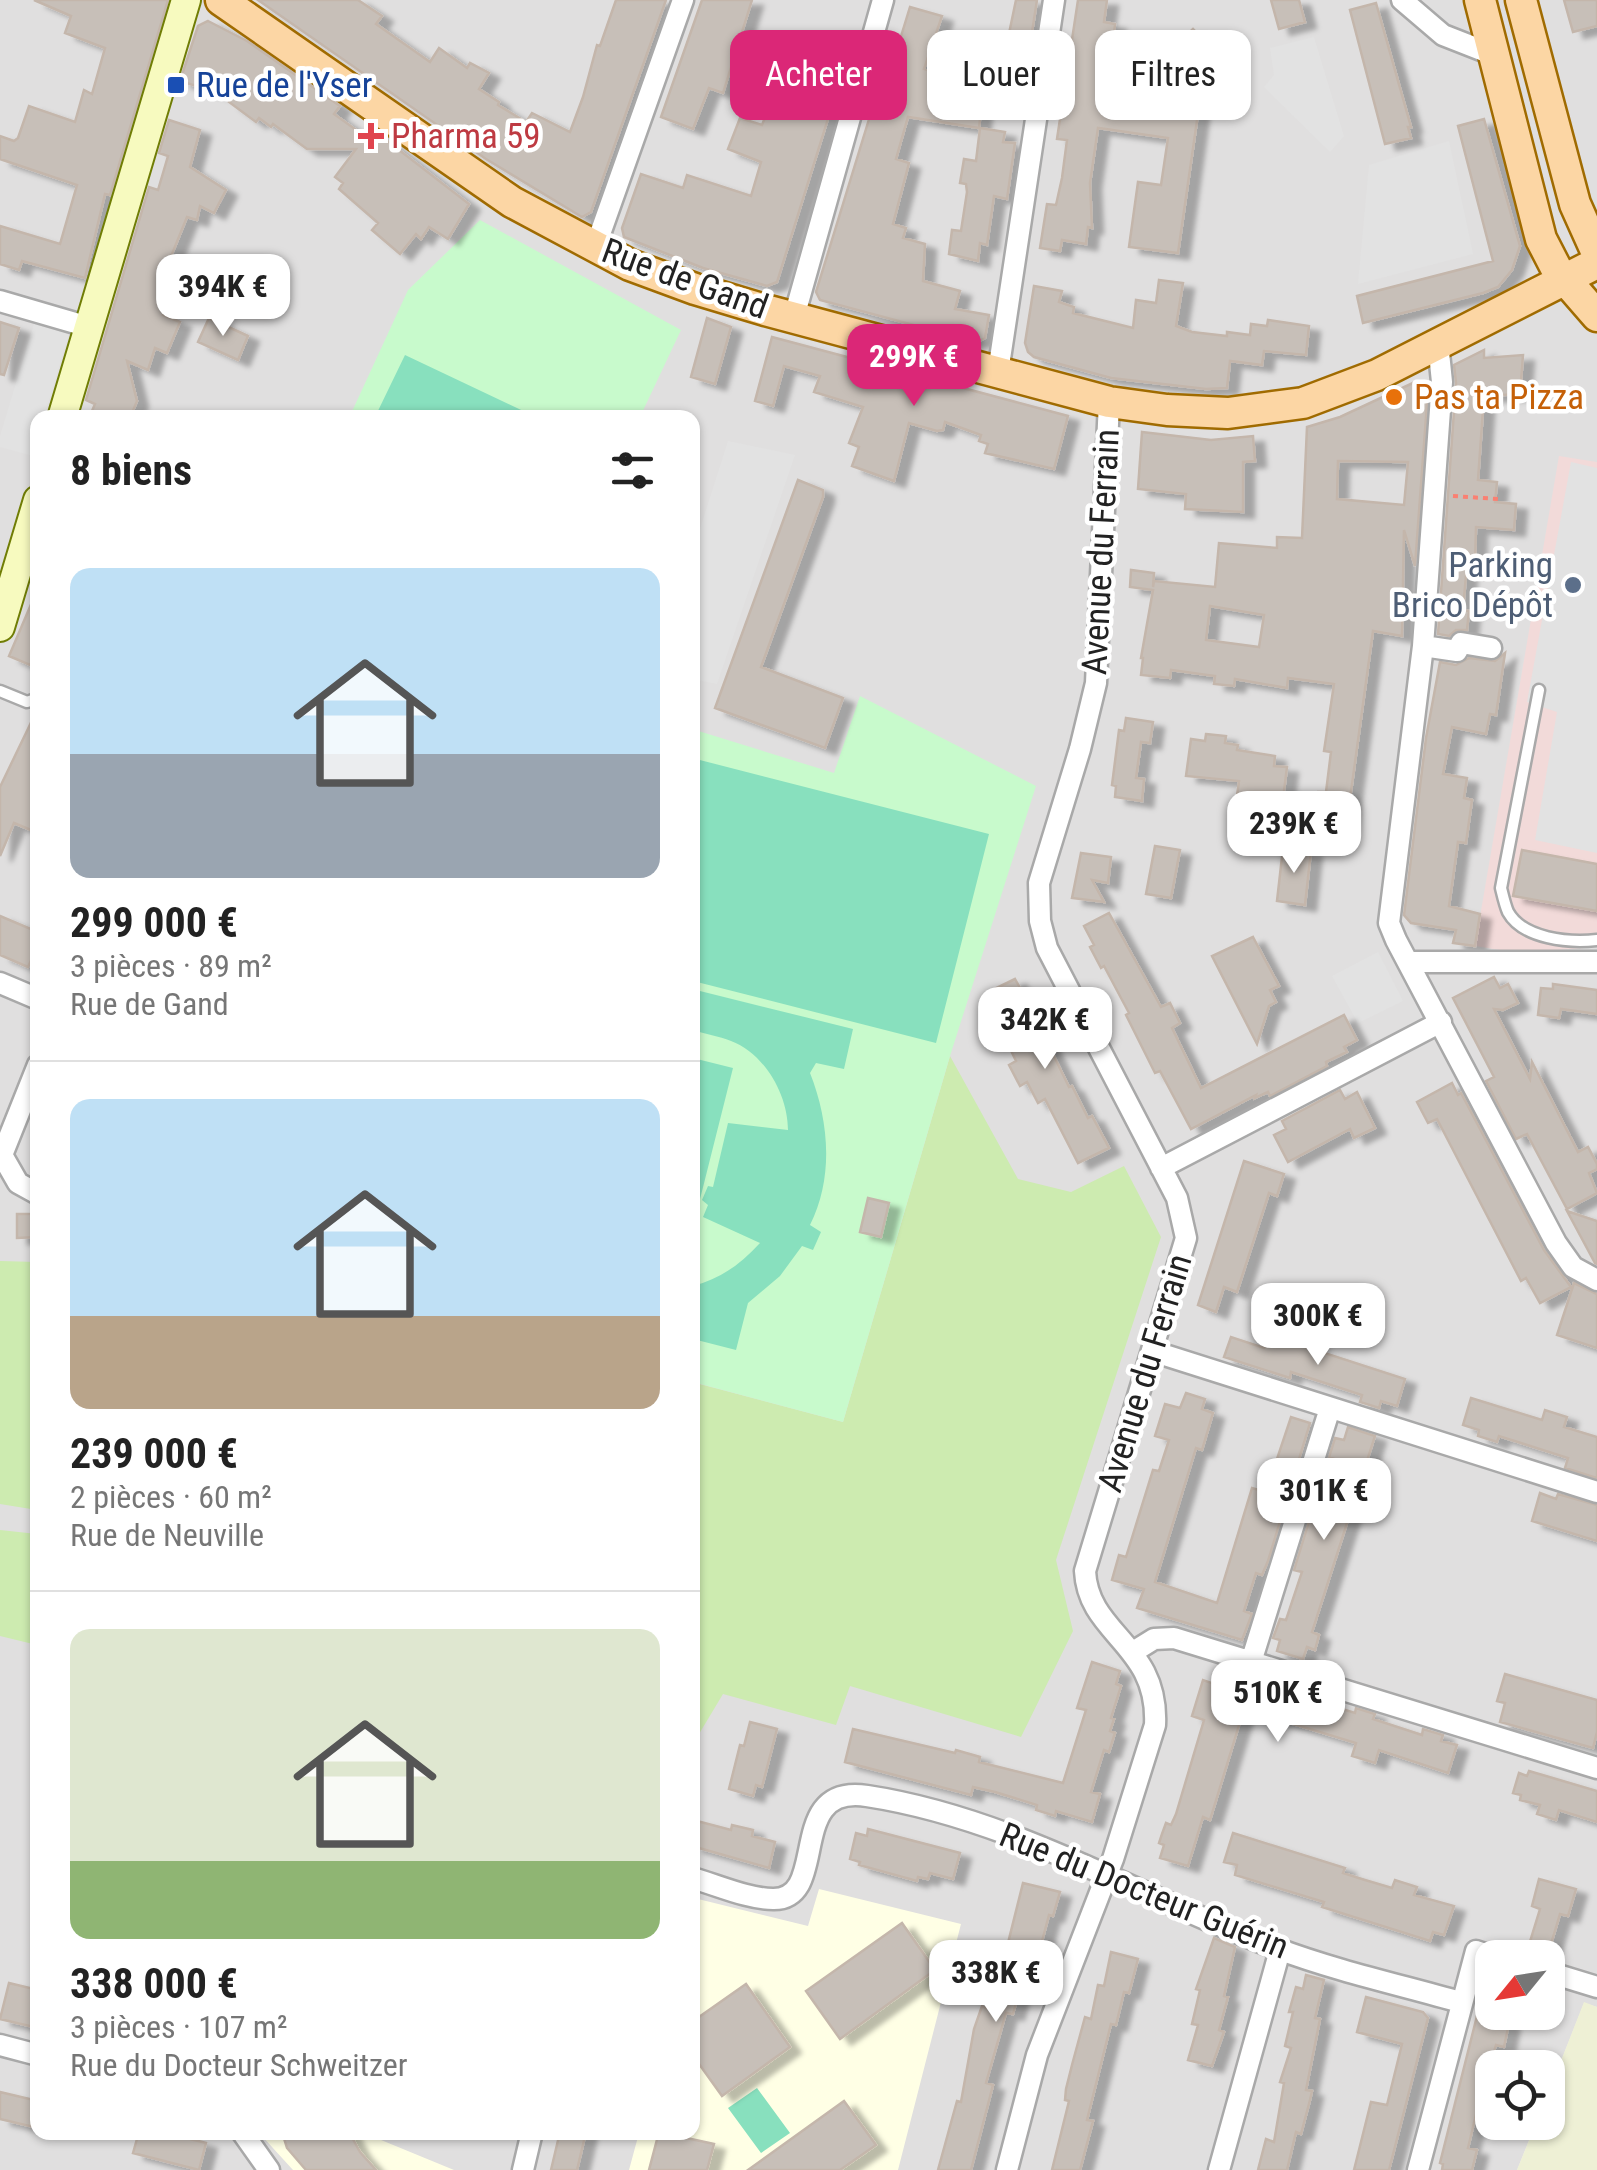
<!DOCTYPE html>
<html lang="fr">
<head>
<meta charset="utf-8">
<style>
	:root { --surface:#fff; --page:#f2f2f2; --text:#222; --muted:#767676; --line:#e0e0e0; --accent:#db2777 }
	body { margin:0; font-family:"Roboto Condensed",sans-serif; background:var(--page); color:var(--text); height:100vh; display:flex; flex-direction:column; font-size:38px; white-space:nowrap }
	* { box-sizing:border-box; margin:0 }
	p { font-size:32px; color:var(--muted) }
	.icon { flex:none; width:55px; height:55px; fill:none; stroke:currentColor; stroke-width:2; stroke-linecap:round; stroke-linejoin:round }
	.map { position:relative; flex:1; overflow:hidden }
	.details { position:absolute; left:30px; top:410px; width:670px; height:1730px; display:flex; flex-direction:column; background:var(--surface); border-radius:20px; box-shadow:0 2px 8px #0004 }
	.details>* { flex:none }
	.guide { position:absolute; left:730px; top:30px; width:715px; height:90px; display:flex; gap:20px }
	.needle { width:65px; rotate:240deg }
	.fabs { position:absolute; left:1475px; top:1940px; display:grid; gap:20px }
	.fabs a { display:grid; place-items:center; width:90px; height:90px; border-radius:20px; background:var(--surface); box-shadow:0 2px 8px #0004; font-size:50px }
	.price { position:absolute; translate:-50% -85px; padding:0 22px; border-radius:20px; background:#fff; color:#222; font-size:32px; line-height:65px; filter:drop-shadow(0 2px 5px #0008) }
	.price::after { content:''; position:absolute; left:50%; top:60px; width:30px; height:22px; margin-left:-15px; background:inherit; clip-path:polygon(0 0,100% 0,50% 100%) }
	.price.active { background:var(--accent); color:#fff }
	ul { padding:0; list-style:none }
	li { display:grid; align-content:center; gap:20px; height:530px; padding:0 40px }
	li+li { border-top:2px solid var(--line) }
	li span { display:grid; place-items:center; height:310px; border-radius:20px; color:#555 }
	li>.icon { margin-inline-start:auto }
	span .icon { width:180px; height:180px; fill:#fffc; stroke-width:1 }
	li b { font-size:42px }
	h2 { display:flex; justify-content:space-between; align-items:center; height:120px; padding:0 40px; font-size:42px }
	.tag { padding:0 35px; border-radius:20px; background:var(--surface); box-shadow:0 2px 8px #0004; font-size:35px; line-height:90px }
	.tag.active { background:var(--accent); color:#fff }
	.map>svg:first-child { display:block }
</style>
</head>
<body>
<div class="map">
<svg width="1597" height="2170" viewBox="0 0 1597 2170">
	<defs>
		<filter id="shadow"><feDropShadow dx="11" dy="6" stdDeviation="2.5" flood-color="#0004"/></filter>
	</defs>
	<rect width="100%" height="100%" fill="#f2efe9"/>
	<path fill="#e0dfdf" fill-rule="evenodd" d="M0,0H1597V2007L1584,2003L1548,2094V2068H1492V2122L1536,2123L1517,2170H0ZM38,418H692V2132H38ZM1492,1958H1548V2012H1492Z"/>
	<path fill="#f2dad9" d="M1559,456L1597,462V947L1519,953L1475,946Z"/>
	<path fill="#ffffe5" d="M819,1889L961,1924L898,2170H629L639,2133L692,2132V1922L698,1899L808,1926Z
		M263,2132L364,2133L454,2170H293L262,2136Z"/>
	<path fill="#eef0d5" d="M1584,2002L1597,2007V2170H1517L1536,2123L1548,2122V2094Z"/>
	<path fill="#cdebb0" d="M950,1056L1018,1179L1071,1192L1124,1166L1161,1237L1056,1560L1073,1631L1021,1737L850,1686L836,1725L723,1694L696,1739L693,1738L692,1382L843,1422Z
		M0,1261L37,1262V1510L0,1504Z
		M0,1530L37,1534V1645L0,1636Z"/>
	<path fill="#c8facc" d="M480,220L681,330L640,417L349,418L408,290Z
		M860,696L1036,786L950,1056L843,1422L693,1382L692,729L834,773Z"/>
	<path fill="#88e0be" d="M405,355L536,417H375Z
		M692,758L989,834L936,1043L693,981Z
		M692,989L853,1029L844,1069L816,1063L810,1073C829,1121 834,1177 810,1225L821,1232L813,1250L802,1246L780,1276L748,1303L736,1350L693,1339V1286C720,1279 741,1264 760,1243L703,1217L708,1205L702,1200L708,1186L713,1187L728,1123L788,1130C788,1095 765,1054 731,1041C719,1036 705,1034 693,1030Z
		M693,1058L733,1068L693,1227L692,1058Z
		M757,2088L790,2133L761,2153L728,2108Z"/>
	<path fill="#e2e2e2" d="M1314,37L1344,136L1330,152L1264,87L1274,75L1270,48Z
		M1449,141L1473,254L1358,284L1369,165Z
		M34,324L69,334L44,417L38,418L37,440L33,456L0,447V436Z
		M728,441L795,455L717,684L693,679L692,554Z
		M1571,462L1597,468V853L1535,840L1557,712L1527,702Z
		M1378,952L1403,1001L1358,1023L1332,976Z"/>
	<path fill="#c7bfb8" stroke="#c4b6ab" stroke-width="2.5" fill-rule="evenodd" filter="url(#shadow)" d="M34,0H168L110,195L105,194L85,278L22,261L19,270L0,264V226L60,244L77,185L0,159V136L14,141L18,138L29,106L75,122L84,90L92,94L105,48L65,33L71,16Z
		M258,0H358L382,16L376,24L430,62L439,48L467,68L470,63L489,73L479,89L499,102L498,105L526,122L532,113L570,132L583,97L597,45L600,46L616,0H666L591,212L582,217L486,159Z
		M702,0H752L723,93L709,88L693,129L661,117Z
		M1016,0H1037L1024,84L998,80L1002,48H1006Z
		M1078,0H1107L1104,22L1115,24L1111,61L1153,66L1193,29L1208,44L1178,253L1129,247L1138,182L1161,185L1168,138L1098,128L1090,183L1092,228L1088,227L1086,244L1062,240L1060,251L1040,248L1047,204L1056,205L1062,178L1067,140L1057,139Z
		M1271,0H1299L1305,22L1279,29Z
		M1564,0H1597V26L1573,32Z
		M1376,3L1411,127H1408L1411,138L1385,144L1350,10Z
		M910,7L942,16L924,69L941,74L940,78L984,84L979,128L908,117L896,159L909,163L893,224L906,228L903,238L925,244L923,281L960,291L955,309L989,315L985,338L977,342L820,300L816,292L874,103L880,105Z
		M208,21L247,41L340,106L334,114L359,132L372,129L469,204L448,239L429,227L421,239L416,234L400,254L372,230L378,223L339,189L343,183L335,177L356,149H307L273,124L271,127L259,118L256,122L229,102L232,97L180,81L198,26Z
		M809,45L838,54L829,90L836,93L777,282L767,286L703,268L624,237L622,228L641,174L683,188L687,175L751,196L761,162L728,149L740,118L762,125L782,76L798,81Z
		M1484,119L1520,246L1512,270L1498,287L1483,293L1363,323L1357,296L1493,261L1458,126Z
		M169,120L200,130L190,167L226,190L214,213L200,206L197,220L187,217L161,281L174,287L163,315L180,322L167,353L155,348L148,370L127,361L137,401L130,418H89L95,404L86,400L149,187L158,190L168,156L159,153Z
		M980,128L1005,132L1003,142L1015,143L1007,199L994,196L987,245L980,243L978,261L949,254L952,230L961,231L967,192L966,184L960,183L964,159L976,161Z
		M1159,280L1183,283L1176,326L1192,332L1227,336V332L1250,335L1251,324L1267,326L1268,320L1309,326L1306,355L1264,351L1262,365L1230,361L1227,388L1206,389L1111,378L1034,357L1028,352L1025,343L1034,286L1062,291L1059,302L1074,307L1073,313L1133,328L1136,300L1156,303Z
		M209,318L248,336L238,360L198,342Z
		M707,318L731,327L715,384L691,377Z
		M0,322L19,328L4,375L0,374Z
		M772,337L1068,416L1054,469L985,453L988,444L979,441L981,435L945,422L943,430L937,431L909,423L894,481L852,466L859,447L849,443L863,407L814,392L820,376L784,366L773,406L755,401Z
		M1484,350V358L1523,355L1520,394L1484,396L1478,480L1497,482L1495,502L1516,504L1514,530L1476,527L1475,565L1467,564L1463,610L1469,611L1467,630H1456L1449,636L1438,634L1456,383L1454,365Z
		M1415,382L1428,390L1415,566L1404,530L1402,636L1373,631L1346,828L1322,825L1323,812L1315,811L1318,792H1326L1331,752L1324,751L1334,684L1288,678L1287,688L1235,679L1234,686L1214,684L1215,676L1171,670L1170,678L1141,675L1143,658H1141L1153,590L1130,587L1131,570L1154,573L1153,587L1154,581L1215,587L1219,543L1277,548V537L1302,538L1307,427L1340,417ZM1338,461L1408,462L1404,505L1337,499ZM1210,606L1264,615L1259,647L1206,640Z
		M1142,432L1211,440L1253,436L1255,461L1243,462V512L1185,509L1186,494L1138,489Z
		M798,480L823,490V497L761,667L843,698L825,748L715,708Z
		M38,588V650L30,665L9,656Z
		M1505,653L1496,715L1490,714L1486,734L1452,727L1443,774L1467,778L1464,798L1472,800L1466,843L1458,842L1449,906L1480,914L1475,946L1453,943L1456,930L1411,923L1404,915L1426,738L1440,662L1456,665L1469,658L1495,661Z
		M38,708V833L14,823L0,856V787Z
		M1126,718L1153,722L1150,743L1141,742L1136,778L1144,779L1142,801L1115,797L1116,786L1112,785L1119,730L1124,731Z
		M1206,734L1226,736L1225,743L1238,745L1237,750L1275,756L1274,766L1287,767L1283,799L1270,797L1269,807L1236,803L1239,781L1186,776L1191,739L1205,741Z
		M1155,846L1180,850L1171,898L1146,894Z
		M1283,848L1311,851L1305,905L1277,901Z
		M1522,850L1597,864V911L1513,896Z
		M1081,853L1111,857L1108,883L1092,880L1104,902L1072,898Z
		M1109,913L1161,1007L1170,1003L1180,1023L1172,1028L1201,1088L1344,1015L1357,1040L1344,1047L1347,1052L1326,1062L1327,1066L1270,1096L1268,1092L1255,1098L1256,1095L1191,1129L1160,1071L1155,1073L1126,1015L1129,1013L1104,966L1101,968L1090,947L1094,945L1084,926Z
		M0,916L38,932V945L28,967L0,955Z
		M1253,937L1279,986L1270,990L1276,1002L1269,1006L1257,1044L1212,956Z
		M1494,977L1500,988L1508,984L1518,1003L1503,1010L1494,1009L1530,1079L1532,1062L1578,1152L1588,1147L1597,1164V1169L1589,1173L1597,1193L1567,1209L1527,1134L1516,1139L1486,1081L1494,1077L1453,998Z
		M1015,979L1023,993L1028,990L1037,1008L1032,1011L1069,1087L1072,1086L1088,1118L1092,1116L1109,1148L1078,1163L1045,1099L1038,1103L1027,1082L1020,1086L1009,1065L1016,1061L1005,1038L1013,1035L990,991Z
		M1553,984L1597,990V1014L1561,1009L1559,1018L1538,1015L1541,988L1553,989Z
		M1452,1083L1458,1095L1461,1093L1544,1250L1571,1287L1540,1303L1526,1278L1521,1281L1437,1119L1428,1123L1417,1102Z
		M1340,1090L1345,1099L1357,1092L1375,1128L1354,1138L1350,1129L1288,1162L1274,1135L1286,1129L1282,1121Z
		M1244,1161L1284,1174L1277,1196L1269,1193L1237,1292L1224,1287L1216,1312L1198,1305Z
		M868,1198L889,1203L881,1237L860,1232Z
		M1567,1211L1597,1221V1264L1595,1263Z
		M17,1214H38V1237L17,1238Z
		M1574,1283L1597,1294V1348L1557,1335Z
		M1269,1335L1290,1342L1292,1335L1314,1342L1312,1349L1405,1379L1397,1406L1381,1401L1379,1408L1360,1402L1362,1395L1291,1372L1290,1378L1224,1357L1231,1337L1264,1348Z
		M1186,1393L1205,1399L1202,1409L1213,1413L1202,1450L1196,1448L1155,1582L1217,1603L1252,1488L1266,1492L1291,1417L1310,1423L1268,1561L1262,1575L1256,1573L1244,1611L1252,1614L1242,1640L1137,1608L1144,1589L1112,1580L1119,1555L1126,1557L1153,1470L1159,1471L1169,1440L1155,1436L1165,1404L1180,1408Z
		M1471,1398L1542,1420L1545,1410L1567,1417L1564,1427L1597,1437V1478L1565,1468L1568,1458L1499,1436L1497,1442L1478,1436L1479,1430L1463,1425Z
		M1348,1427L1375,1436L1312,1632L1319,1635L1315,1650L1307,1647L1303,1659L1277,1651L1280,1640L1273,1638L1280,1619L1286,1620L1302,1572L1294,1570L1314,1505L1322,1508L1337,1460L1329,1457L1335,1438L1344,1440Z
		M1540,1493L1556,1499L1558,1494L1597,1505V1541L1532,1521Z
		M1092,1662L1120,1671L1116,1684L1121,1686L1111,1718L1114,1719L1110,1731L1115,1733L1109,1752L1104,1750L1091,1792L1100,1794L1092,1822L1056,1811L1055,1816L1036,1810L1037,1805L995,1792L973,1787L971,1795L845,1762L853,1729L955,1753L956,1750L980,1757L979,1762L1063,1783L1086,1710L1077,1708Z
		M1236,1671L1297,1695L1298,1691L1318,1697L1316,1701L1355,1713L1356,1708L1375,1714L1373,1719L1422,1735L1423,1729L1443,1735L1441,1741L1457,1745L1448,1773L1379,1750L1375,1763L1352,1756L1356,1743L1244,1709L1210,1820L1203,1817L1188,1866L1160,1858L1164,1845L1159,1843L1162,1834L1166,1823L1171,1825L1176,1814L1204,1720L1192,1716L1203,1680L1220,1686L1222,1680L1232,1683Z
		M1505,1674L1597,1700V1732L1593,1748L1500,1722L1505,1703L1497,1701Z
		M750,1722L777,1729L762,1787L756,1785L753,1796L729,1789L740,1745L744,1746Z
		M1529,1771L1597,1791V1822L1559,1810L1556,1820L1537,1814L1540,1805L1520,1800L1521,1795L1513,1793L1519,1773L1527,1776Z
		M697,1821L731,1830L732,1825L753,1830L752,1836L775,1842L769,1868L692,1846Z
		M868,1829L960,1853L953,1879L930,1873L928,1879L918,1877L917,1881L859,1865L860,1862L850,1859L856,1833L867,1836Z
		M1233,1833L1345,1868L1343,1873L1365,1880L1392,1888L1395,1880L1417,1887L1414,1895L1454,1906L1444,1935L1433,1932L1430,1941L1322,1907L1324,1902L1235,1875L1237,1865L1224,1862Z
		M1539,1879L1576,1889L1568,1916L1560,1914L1549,1951L1529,1945L1540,1909L1532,1906Z
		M1023,1883L1060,1892L1053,1916L1049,1915L1040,1949L1034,1947L1026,1982L1022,1981L1013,2014L1006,2013L986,2083L993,2085L971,2170H938L957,2101L961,2102L974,2029L982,2006L986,2008L995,1974L1000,1975Z
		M902,1923L935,1970L840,2039L806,1991Z
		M1214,1938L1235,1947L1224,1996L1228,1997L1219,2030L1224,2032L1212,2066L1188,2060L1198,2025L1192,2024L1200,1990L1196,1989Z
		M1111,1952L1138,1959L1129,1993L1124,1992L1116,2025L1111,2024L1087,2120L1093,2121L1080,2170H1052L1069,2101L1065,2100L1066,2089L1072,2065L1085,2017L1091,2019L1098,1985L1104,1986Z
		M1306,1975L1324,1980L1315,2018L1320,2019L1306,2090L1312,2091L1310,2100L1301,2134L1296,2132L1287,2170H1258L1266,2139L1274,2142L1284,2083L1280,2082L1291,2048L1285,2046L1293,2012H1289L1296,1987L1303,1989Z
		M9,1983L38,1990V2028L0,2019Z
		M746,1984L790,2047L722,2096L692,2054V2022Z
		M1366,1997L1423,2012L1428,2018L1389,2170H1354L1371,2102L1387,2105L1402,2044L1357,2032Z
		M1478,2012H1505L1503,2022L1509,2023L1504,2047L1496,2045L1478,2106L1468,2148L1477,2150L1472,2170H1442L1443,2164L1440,2163Z
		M0,2092L38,2101V2128L0,2119Z
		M844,2101L876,2145L840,2170H748Z
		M139,2132H163L206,2143L199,2170L133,2153Z
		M282,2132H349L360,2152L376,2170H306L287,2148Z
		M560,2132H586L577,2170H551Z
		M659,2132L714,2144L707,2170H649Z"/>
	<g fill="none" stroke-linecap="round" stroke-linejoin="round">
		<g stroke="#a9a9a9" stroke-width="15">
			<path id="service" d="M1539,690L1501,888C1503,896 1505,905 1508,912C1523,939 1569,943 1597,940
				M0,691L27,702L38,698"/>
		</g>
		<g stroke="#a9a9a9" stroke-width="25">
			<path id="minor" d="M1402,0L1443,35L1494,55
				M595,248L683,0
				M0,301L89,327
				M794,317L883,0
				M1438,343L1442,382L1423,646L1389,923L1396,940L1556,1243L1573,1267L1597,1280
				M998,372L1054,0
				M1423,646L1457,651L1461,643L1491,648
				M1409,962H1597
				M0,983L38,999
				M38,1065L2,1155L18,1183L38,1194
				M1161,1168L1441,1022
				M1152,1351L1597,1492
				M1133,1652L1154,1639L1174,1638L1597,1768
				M1251,1662L1330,1408
				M692,1878C717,1885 748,1899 773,1899C831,1900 784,1783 867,1796C1012,1818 1142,1898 1278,1949C1337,1971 1400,1985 1460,2002
				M1548,1972L1597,1987
				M0,2045L38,2055
				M242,2132L269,2170
				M523,2170L532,2132
				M1007,2170L1037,2055L1113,1859L1155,1725C1159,1644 1088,1635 1085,1571L1186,1238L1177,1198L1047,948L1040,921L1039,883L1080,749L1096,683L1109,402
				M1219,2170L1280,1950
				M1418,2170L1476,1951L1497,1958"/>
		</g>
		<g stroke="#707d05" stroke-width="32">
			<path id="secondary" d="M62,418L186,0
				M0,627L38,500"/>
		</g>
		<g stroke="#a06b00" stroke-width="35">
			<path id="primary" d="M221,0L512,202L630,265L695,289L765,310L1109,402L1167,410L1228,413L1303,403L1377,375L1597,263
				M1480,0L1541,239L1557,270L1597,316
				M1521,0L1575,204L1597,253"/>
		</g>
		<path stroke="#fa8072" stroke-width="4" stroke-dasharray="5 5" stroke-linecap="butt" d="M1453,496L1498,499"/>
		<use href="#service" stroke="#fff" stroke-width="10"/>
		<use href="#minor" stroke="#fff" stroke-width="20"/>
		<use href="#secondary" stroke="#f7fabf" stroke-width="28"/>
		<use href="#primary" stroke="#fcd6a4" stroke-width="30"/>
	</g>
	<rect fill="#1a4fb4" stroke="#fff" stroke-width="4" x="166" y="75" width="20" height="20" rx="5"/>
	<path fill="#e0444e" stroke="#fff" stroke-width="4" d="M366 121h10v10h10v10h-10v10h-10v-10h-10v-10h10z"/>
	<circle fill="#e8710a" stroke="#fff" stroke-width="4" cx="1394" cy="397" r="10"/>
	<circle fill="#5c6f8a" stroke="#fff" stroke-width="4" cx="1573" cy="585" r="10"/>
	<g text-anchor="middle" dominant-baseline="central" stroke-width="9" stroke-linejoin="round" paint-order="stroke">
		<g font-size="35" fill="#164399" stroke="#fff" text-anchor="start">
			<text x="196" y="85">Rue de l'Yser</text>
		</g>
		<g font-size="35" fill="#be3a42" stroke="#fff" text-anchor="start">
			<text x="391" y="136">Pharma 59</text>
		</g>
		<g font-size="35" fill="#222" stroke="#fff">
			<text transform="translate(685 279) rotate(20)">Rue de Gand</text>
			<text transform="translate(1101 552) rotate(-87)">Avenue du Ferrain</text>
			<text transform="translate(1145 1373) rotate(-73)">Avenue du Ferrain</text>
			<text transform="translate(1144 1891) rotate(22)">Rue du Docteur Guérin</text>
		</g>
		<g font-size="35" fill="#c56008" stroke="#fff" text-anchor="start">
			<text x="1414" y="397">Pas ta Pizza</text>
		</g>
		<g font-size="35" fill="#4e5e75" stroke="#fff" text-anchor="end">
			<text x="1553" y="565">Parking<tspan x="1553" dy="40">Brico Dépôt</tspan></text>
		</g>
	</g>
</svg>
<div class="fabs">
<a><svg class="needle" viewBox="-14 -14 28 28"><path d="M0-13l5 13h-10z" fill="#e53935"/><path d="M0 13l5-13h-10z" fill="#767676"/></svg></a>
<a><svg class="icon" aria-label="locate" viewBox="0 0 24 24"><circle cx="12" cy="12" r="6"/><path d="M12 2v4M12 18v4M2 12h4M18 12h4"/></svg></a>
</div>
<b class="price" style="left:223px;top:339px">394K €</b>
<b class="price active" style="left:914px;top:409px">299K €</b>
<b class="price" style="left:1294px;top:876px">239K €</b>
<b class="price" style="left:1045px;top:1072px">342K €</b>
<b class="price" style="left:1318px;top:1368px">300K €</b>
<b class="price" style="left:1324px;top:1543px">301K €</b>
<b class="price" style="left:1278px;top:1745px">510K €</b>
<b class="price" style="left:996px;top:2025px">338K €</b>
<div class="guide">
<a class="tag active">Acheter</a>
<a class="tag">Louer</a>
<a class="tag">Filtres</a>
</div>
<section class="details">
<h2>8 biens<svg class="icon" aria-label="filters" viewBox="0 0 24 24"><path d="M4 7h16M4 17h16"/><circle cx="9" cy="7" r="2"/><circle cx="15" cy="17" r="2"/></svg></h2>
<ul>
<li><span style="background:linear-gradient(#bfe0f5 60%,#9aa5b1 0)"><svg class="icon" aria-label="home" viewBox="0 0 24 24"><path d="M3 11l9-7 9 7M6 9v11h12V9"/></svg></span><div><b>299 000 €</b><p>3 pièces · 89 m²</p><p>Rue de Gand</p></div></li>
<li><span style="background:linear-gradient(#bfe0f5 70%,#b9a48a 0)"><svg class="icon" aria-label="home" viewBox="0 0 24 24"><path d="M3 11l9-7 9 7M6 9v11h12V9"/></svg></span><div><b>239 000 €</b><p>2 pièces · 60 m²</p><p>Rue de Neuville</p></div></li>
<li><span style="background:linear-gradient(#dfe7d0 75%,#8fb573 0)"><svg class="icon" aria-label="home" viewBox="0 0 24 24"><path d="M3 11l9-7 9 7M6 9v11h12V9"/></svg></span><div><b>338 000 €</b><p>3 pièces · 107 m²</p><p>Rue du Docteur Schweitzer</p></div></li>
</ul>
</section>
</div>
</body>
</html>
